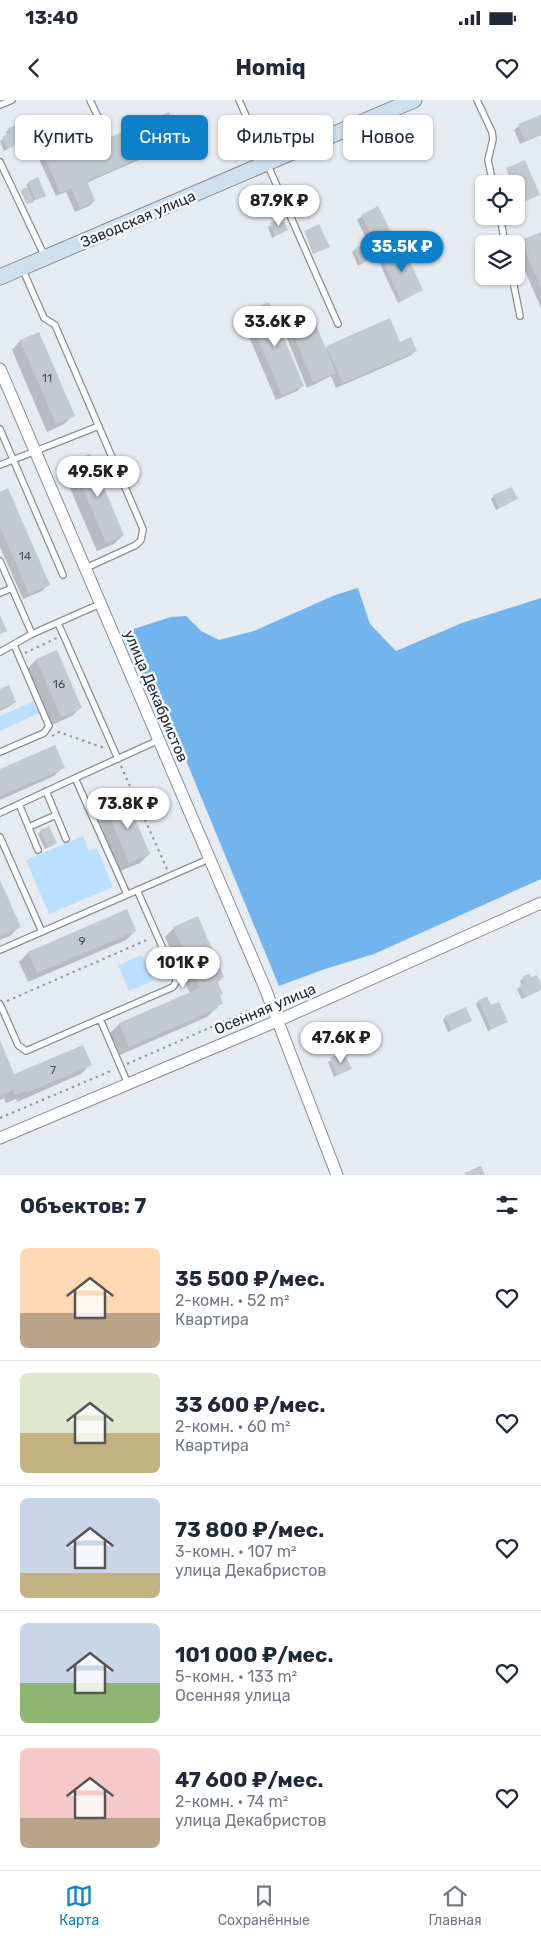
<!DOCTYPE html>
<html lang="ru">
<head>
<meta charset="utf-8">
<style>
	:root { --surface:#fff; --page:#f6f6f7; --text:#1f2937; --muted:#747a83; --line:#e0e1e3; --accent:#0d80c9 }
	body { margin:0; font-family:Rubik,sans-serif; background:var(--page); color:var(--text); height:100vh; display:flex; flex-direction:column; font-size:19px; white-space:nowrap }
	* { box-sizing:border-box; margin:0 }
	p { font-size:16px; color:var(--muted) }
	.icon { flex:none; width:28px; height:28px; fill:none; stroke:currentColor; stroke-width:2; stroke-linecap:round; stroke-linejoin:round }
	.map { position:relative; height:1075px; overflow:hidden }
	.side { display:flex; flex-direction:column; background:var(--surface); flex:1 }
	.side>* { flex:none }
	.guide { position:absolute; left:15px; top:15px; width:511px; height:45px; display:flex; gap:10px }
	.fabs { position:absolute; left:475px; top:75px; display:grid; gap:10px }
	.fabs a { display:grid; place-items:center; width:50px; height:50px; border-radius:8px; background:var(--surface); box-shadow:0 1px 4px #0004; font-size:25px }
	.price { position:absolute; translate:-50% -42px; padding:0 11px; border-radius:18px; background:#fff; color:#222; font-size:16px; line-height:32px; filter:drop-shadow(0 1px 2px #0008) }
	.price::after { content:''; position:absolute; left:50%; top:30px; width:15px; height:11px; margin-left:-8px; background:inherit; clip-path:polygon(0 0,100% 0,50% 100%) }
	.price.on { background:var(--accent); color:#fff }
	ul { padding:0; list-style:none }
	li { display:flex; align-items:center; gap:15px; height:125px; padding:0 20px }
	li+li { border-top:1px solid var(--line) }
	li span { display:grid; place-items:center; flex:none; width:140px; height:100px; border-radius:8px; color:#555 }
	li>.icon { margin-inline-start:auto }
	span .icon { width:60px; height:60px; fill:#fffc; stroke-width:1 }
	li b { font-size:21px }
	h2 { display:flex; justify-content:space-between; align-items:center; height:60px; padding:0 20px; font-size:21px }
	.chip { padding:0 18px; border-radius:8px; background:var(--surface); box-shadow:0 1px 4px #0004; font-size:18px; line-height:45px }
	.chip.on { background:var(--accent); color:#fff }
	.status { display:flex; justify-content:space-between; align-items:center; height:35px; padding:0 25px; background:var(--surface); direction:ltr }
	.status svg { height:14px; fill:currentColor }
	header { display:flex; justify-content:space-between; align-items:center; height:65px; padding:0 20px; background:var(--surface); font-size:22px; font-weight:700 }
	.menu { display:flex; justify-content:space-around; align-items:center; height:70px; border-top:1px solid var(--line); background:var(--surface); font-size:14px; color:var(--muted) }
	.menu a { display:grid; justify-items:center; gap:2px }
	.menu .on { color:var(--accent) }
	.map>svg:first-child { display:block }
</style>
</head>
<body>
<div class="status"><b>13:40</b><svg viewBox="0 0 49 12"><path d="M0 12V9h3v3zM5 12V6h3v6zM10 12V3h3v9zM15 12V0h3v12zM26 1h20v11H26zM47 4h2v5h-2z"/></svg></div>
<header><svg class="icon" aria-label="back" viewBox="0 0 24 24"><path d="M15 5l-7 7 7 7"/></svg>Homiq<svg class="icon" aria-label="heart" viewBox="0 0 24 24"><path d="M12 20l-8-8c-3-5 5-10 8-4 3-6 11-1 8 4z"/></svg></header>
<div class="map">
<svg width="541" height="1075" viewBox="0 0 541 1075">
	<rect width="100%" height="100%" fill="#e6ebf1"/>
	<path fill="#bbdfff" d="M34,601L39,613L0,631V616Z
		M83,736L89,751L97,748L113,787L49,814L26,760Z
		M142,855L153,881L129,891L118,865Z"/>
	<path fill="#71b4ee" d="M358,488L370,524L396,551L462,523L541,498V779L374,854L325,869L279,886L183,653L151,599L121,533L171,517L186,516L201,531L219,540L254,531L335,495Z"/>
	<path fill="#0003" d="M541,16V35L520,44L514,30L519,26Z
		M9,29L25,40L4,51L0,41L8,36L6,32Z
		M180,40L176,44L86,83L94,101L89,106L75,112L66,92L56,96L39,59L44,54L96,45Z
		M507,69L537,96L520,103L516,94V84H512Z
		M29,83L44,95L27,104L21,91L28,88L26,85Z
		M362,116L389,132L385,136L369,144L357,120Z
		M282,119L286,130L272,138L268,127Z
		M305,132L327,148L313,154Z
		M541,133V208L516,150V146L521,141Z
		M354,150L370,159L358,166L352,152Z
		M381,157L421,190L398,203L378,160Z
		M247,212L303,285L297,291L276,300L241,218Z
		M288,220L325,250L327,247L400,243L416,250L410,256L336,288L331,276L307,288L282,226Z
		M20,241L73,315L64,324L47,332L12,250Z
		M90,355L123,435L114,444L97,451L63,372L72,363Z
		M0,393L48,485L42,491L23,499L0,447Z
		M494,396L516,399L496,410L491,399Z
		M56,552L81,607L72,616L52,625L27,569L36,560Z
		M0,590L15,602L10,606L0,611Z
		M63,667L54,676L0,700V671Z
		M106,707L149,754L140,763L120,771L97,716Z
		M41,731L55,743L52,746L45,749L38,734Z
		M0,783L19,827L10,836L0,840Z
		M126,811L135,831L126,840L28,882L19,862L28,853Z
		M174,828L223,877L217,883L221,903L207,917L120,955L110,933L119,924L190,894L165,837Z
		M523,878L541,887V890L522,899L517,889L522,886L520,881Z
		M479,901L506,922L488,931L476,904Z
		M445,917L471,921L448,932L443,920Z
		M0,943L14,975L90,965L81,974L17,1002L16,999L6,1003L4,998L0,1000Z
		M343,954L350,969L334,977L328,962Z"/>
	<path fill="#c4c9cf" d="M169,12L182,40L87,81L95,101L80,108L71,88L60,93L43,53L92,32L97,43Z
		M541,15V34L525,41L518,24Z
		M19,24L26,40L7,49L2,37L10,33L8,28Z
		M525,60L540,95L521,103L516,91V84H513L506,68Z
		M38,77L46,96L36,100L28,82Z
		M27,87L34,102L28,104L22,89Z
		M378,106L391,132L374,140L361,115Z
		M282,117L288,130L275,136L270,123Z
		M319,124L330,147L314,153L304,131Z
		M541,132V188L521,140Z
		M364,144L371,159L361,164L354,149Z
		M403,146L423,190L401,201L380,156Z
		M269,202L304,286L282,295L246,211Z
		M310,210L336,273L313,282L287,219Z
		M390,218L400,242L411,237L417,251L343,283L326,246Z
		M39,232L75,316L56,324L20,240Z
		M90,354L124,435L106,443L72,362Z
		M512,387L518,399L499,408L493,395Z
		M8,388L50,485L29,494L0,427V392Z
		M0,515L7,531L0,534Z
		M57,550L82,608L61,617L36,559Z
		M9,585L16,602L0,609V589Z
		M55,645L65,668L0,696V669Z
		M126,697L150,754L129,763L105,706Z
		M49,726L57,743L48,747L40,730Z
		M0,780L21,827L0,836Z
		M127,809L136,831L37,873L28,852Z
		M198,816L224,877L217,880L223,894L220,895L223,904L217,906L218,908L129,947L119,923L200,888L173,827Z
		M529,874L531,877L537,875L541,884V890L525,897L519,886L525,883L522,877Z
		M487,897L491,905L499,902L508,922L491,929L478,900Z
		M466,907L472,921L451,930L445,916Z
		M0,940L14,974L83,945L92,965L26,993L25,991L15,995L13,990L0,996Z
		M344,952L352,969L337,975L330,958Z
		M481,1066L485,1075H465L464,1073Z"/>
	<g fill="none" stroke-linecap="round" stroke-linejoin="round">
		<g stroke="#898e93" stroke-width="8">
			<path id="lane" d="M90,0L106,34
				M239,0L338,224
				M477,0L492,32L493,39L488,60L493,84
				M0,5L12,0
				M0,62L45,157
				M500,116L505,144
				M22,168L44,218L55,225L143,429L141,440L136,445L86,468
				M512,176L520,216
				M0,329L63,475
				M0,365L99,326
				M0,461L32,534
				M0,493L12,488
				M58,523L118,659
				M0,552L32,534L100,504
				M0,652L44,633L49,626L14,545
				M75,678L159,640
				M46,691L66,739
				M19,704L38,750
				M0,713L75,678L127,794
				M29,727L56,715
				M0,737L42,832
				M0,850L209,759
				M0,904L18,945L26,951L173,887L176,882L175,876L137,790
				M100,919L128,984"/>
		</g>
		<g stroke="#898e93" stroke-width="13">
			<path id="street" d="M0,269L265,888L337,1075
				M0,1038L277,921L541,803"/>
		</g>
		<g stroke="#898e93" stroke-width="17">
			<path id="secondary" d="M0,177L414,0"/>
		</g>
		<path stroke="#93979b" stroke-width="2" stroke-dasharray="2.5 4" stroke-linecap="butt" d="M25,553L57,538
			M52,636L59,632L104,648
			M121,666L167,769
			M7,901L149,839
			M127,964L248,911
			M0,1018L113,970"/>
		<use href="#lane" stroke="#fff" stroke-width="5.5"/>
		<use href="#street" stroke="#fff" stroke-width="11"/>
		<use href="#secondary" stroke="#cedfed" stroke-width="15"/>
	</g>
	<g text-anchor="middle" dominant-baseline="central" stroke-width="5" stroke-linejoin="round" paint-order="stroke">
		<g font-size="12" fill="#4e5154">
			<text x="47" y="278">11</text>
			<text x="25" y="456">14</text>
			<text x="59" y="584">16</text>
			<text x="82" y="841">9</text>
			<text x="53" y="970">7</text>
		</g>
		<g font-size="15" fill="#27292b" stroke="#f3f9fe">
			<text transform="translate(138 119) rotate(-23)">Заводская улица</text>
			<text transform="translate(156 596) rotate(67)">улица Декабристов</text>
			<text transform="translate(265 909) rotate(-23)">Осенняя улица</text>
		</g>
	</g>
</svg>
<div class="fabs">
<a><svg class="icon" aria-label="locate" viewBox="0 0 24 24"><circle cx="12" cy="12" r="6"/><path d="M12 2v4M12 18v4M2 12h4M18 12h4"/></svg></a>
<a><svg class="icon" aria-label="layers" viewBox="0 0 24 24"><path d="M12 4l9 5-9 5-9-5zM3 14l9 5 9-5"/></svg></a>
</div>
<b class="price" style="left:279px;top:127px">87.9K ₽</b>
<b class="price on" style="left:402px;top:173px">35.5K ₽</b>
<b class="price" style="left:275px;top:248px">33.6K ₽</b>
<b class="price" style="left:98px;top:398px">49.5K ₽</b>
<b class="price" style="left:128px;top:730px">73.8K ₽</b>
<b class="price" style="left:183px;top:889px">101K ₽</b>
<b class="price" style="left:341px;top:964px">47.6K ₽</b>
<div class="guide">
<a class="chip">Купить</a>
<a class="chip on">Снять</a>
<a class="chip">Фильтры</a>
<a class="chip">Новое</a>
</div>
</div>
<section class="side">
<h2>Объектов: 7<svg class="icon" aria-label="filters" viewBox="0 0 24 24"><path d="M4 7h16M4 17h16"/><circle cx="9" cy="7" r="2"/><circle cx="15" cy="17" r="2"/></svg></h2>
<ul>
<li><span style="background:linear-gradient(#ffd9b3 65%,#b9a48a 0)"><svg class="icon" aria-label="home" viewBox="0 0 24 24"><path d="M3 11l9-7 9 7M6 9v11h12V9"/></svg></span><div><b>35 500 ₽/мес.</b><p>2-комн. · 52 m²</p><p>Квартира</p></div><svg class="icon" aria-label="heart" viewBox="0 0 24 24"><path d="M12 20l-8-8c-3-5 5-10 8-4 3-6 11-1 8 4z"/></svg></li>
<li><span style="background:linear-gradient(#dfe7d0 60%,#c2b280 0)"><svg class="icon" aria-label="home" viewBox="0 0 24 24"><path d="M3 11l9-7 9 7M6 9v11h12V9"/></svg></span><div><b>33 600 ₽/мес.</b><p>2-комн. · 60 m²</p><p>Квартира</p></div><svg class="icon" aria-label="heart" viewBox="0 0 24 24"><path d="M12 20l-8-8c-3-5 5-10 8-4 3-6 11-1 8 4z"/></svg></li>
<li><span style="background:linear-gradient(#c9d6e8 75%,#c2b280 0)"><svg class="icon" aria-label="home" viewBox="0 0 24 24"><path d="M3 11l9-7 9 7M6 9v11h12V9"/></svg></span><div><b>73 800 ₽/мес.</b><p>3-комн. · 107 m²</p><p>улица Декабристов</p></div><svg class="icon" aria-label="heart" viewBox="0 0 24 24"><path d="M12 20l-8-8c-3-5 5-10 8-4 3-6 11-1 8 4z"/></svg></li>
<li><span style="background:linear-gradient(#c9d6e8 60%,#8fb573 0)"><svg class="icon" aria-label="home" viewBox="0 0 24 24"><path d="M3 11l9-7 9 7M6 9v11h12V9"/></svg></span><div><b>101 000 ₽/мес.</b><p>5-комн. · 133 m²</p><p>Осенняя улица</p></div><svg class="icon" aria-label="heart" viewBox="0 0 24 24"><path d="M12 20l-8-8c-3-5 5-10 8-4 3-6 11-1 8 4z"/></svg></li>
<li><span style="background:linear-gradient(#f6c9c9 70%,#b9a48a 0)"><svg class="icon" aria-label="home" viewBox="0 0 24 24"><path d="M3 11l9-7 9 7M6 9v11h12V9"/></svg></span><div><b>47 600 ₽/мес.</b><p>2-комн. · 74 m²</p><p>улица Декабристов</p></div><svg class="icon" aria-label="heart" viewBox="0 0 24 24"><path d="M12 20l-8-8c-3-5 5-10 8-4 3-6 11-1 8 4z"/></svg></li>
</ul>
</section>
<nav class="menu">
<a class="on"><svg class="icon" aria-label="map" viewBox="0 0 24 24"><path d="M3 6l6-2 6 2 6-2v14l-6 2-6-2-6 2zM9 4v14M15 6v14"/></svg>Карта</a>
<a><svg class="icon" aria-label="saved" viewBox="0 0 24 24"><path d="M7 4h10v16l-5-4-5 4z"/></svg>Сохранённые</a>
<a><svg class="icon" aria-label="home" viewBox="0 0 24 24"><path d="M3 11l9-7 9 7M6 9v11h12V9"/></svg>Главная</a>
</nav>
</body>
</html>
